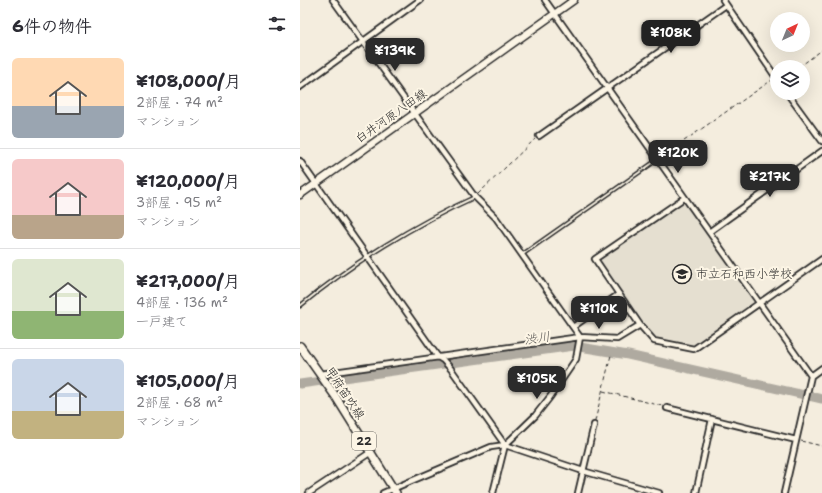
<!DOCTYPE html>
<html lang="ja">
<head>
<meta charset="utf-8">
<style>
	:root { --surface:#fff; --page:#f7f7f7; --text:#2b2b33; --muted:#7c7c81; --line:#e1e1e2; --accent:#2b2b2b }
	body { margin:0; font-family:"Shantell Sans","Klee One",sans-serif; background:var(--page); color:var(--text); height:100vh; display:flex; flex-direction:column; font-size:15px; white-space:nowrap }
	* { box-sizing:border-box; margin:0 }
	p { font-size:13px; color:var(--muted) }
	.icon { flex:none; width:22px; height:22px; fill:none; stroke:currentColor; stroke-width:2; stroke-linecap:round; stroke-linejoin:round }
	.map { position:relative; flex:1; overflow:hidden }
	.drawer { display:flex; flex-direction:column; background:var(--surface); width:300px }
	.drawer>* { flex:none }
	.needle { width:26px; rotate:43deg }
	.tools { position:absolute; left:470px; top:12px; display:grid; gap:8px }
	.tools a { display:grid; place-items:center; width:40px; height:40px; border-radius:50%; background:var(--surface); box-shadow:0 4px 16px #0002; font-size:20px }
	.price { position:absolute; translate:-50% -34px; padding:0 9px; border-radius:8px; background:var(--accent); color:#fff; font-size:13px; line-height:26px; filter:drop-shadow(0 1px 2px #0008) }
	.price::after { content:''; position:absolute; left:50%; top:24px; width:12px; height:9px; margin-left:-6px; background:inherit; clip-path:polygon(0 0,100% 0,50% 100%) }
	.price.on { background:#222; color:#fff }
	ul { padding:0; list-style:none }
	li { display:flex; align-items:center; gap:12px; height:100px; padding:0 12px }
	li+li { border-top:1px solid var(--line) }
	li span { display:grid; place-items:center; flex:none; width:112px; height:80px; border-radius:6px; color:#555 }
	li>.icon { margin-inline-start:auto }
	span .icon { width:48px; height:48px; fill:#fffc; stroke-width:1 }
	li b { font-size:17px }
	h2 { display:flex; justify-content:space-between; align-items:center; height:48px; padding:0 12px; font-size:17px }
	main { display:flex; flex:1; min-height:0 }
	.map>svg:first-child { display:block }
</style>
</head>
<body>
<main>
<section class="drawer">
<h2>6件の物件<svg class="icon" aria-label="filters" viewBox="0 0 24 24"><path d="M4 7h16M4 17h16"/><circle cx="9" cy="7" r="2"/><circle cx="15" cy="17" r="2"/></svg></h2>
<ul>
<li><span style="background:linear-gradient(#ffd9b3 60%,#9aa5b1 0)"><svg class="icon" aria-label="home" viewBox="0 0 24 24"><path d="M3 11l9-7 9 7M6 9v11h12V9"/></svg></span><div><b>¥108,000/月</b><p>2部屋 · 74 m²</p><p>マンション</p></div></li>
<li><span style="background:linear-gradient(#f6c9c9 70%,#b9a48a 0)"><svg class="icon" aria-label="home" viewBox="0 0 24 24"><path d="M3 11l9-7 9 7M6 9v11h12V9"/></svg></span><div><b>¥120,000/月</b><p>3部屋 · 95 m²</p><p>マンション</p></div></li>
<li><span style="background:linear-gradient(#dfe7d0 65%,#8fb573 0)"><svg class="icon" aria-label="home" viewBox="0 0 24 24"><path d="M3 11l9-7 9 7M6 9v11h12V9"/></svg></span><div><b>¥217,000/月</b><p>4部屋 · 136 m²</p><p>一戸建て</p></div></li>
<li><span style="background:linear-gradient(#c9d6e8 65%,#c2b280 0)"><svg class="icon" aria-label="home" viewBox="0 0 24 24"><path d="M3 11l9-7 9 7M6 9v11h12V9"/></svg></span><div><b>¥105,000/月</b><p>2部屋 · 68 m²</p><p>マンション</p></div></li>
</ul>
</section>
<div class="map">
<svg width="522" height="493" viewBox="0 0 522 493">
	<rect width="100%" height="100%" fill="#f4edde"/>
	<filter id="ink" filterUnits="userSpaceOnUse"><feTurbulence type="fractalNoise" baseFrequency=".025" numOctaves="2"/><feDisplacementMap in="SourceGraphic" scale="8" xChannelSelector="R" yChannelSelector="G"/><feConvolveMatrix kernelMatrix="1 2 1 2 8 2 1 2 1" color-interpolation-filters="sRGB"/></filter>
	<g filter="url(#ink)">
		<path fill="#e5dfd0" d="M383,202H386L455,300L454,303L392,347L353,337L301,261V257Z"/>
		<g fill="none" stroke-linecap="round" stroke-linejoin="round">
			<path stroke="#afaaa0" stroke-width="9" d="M0,384L274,346L328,355L522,399"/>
			<g stroke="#2b2b2b" stroke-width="5">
				<path id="lane" d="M223,254L357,160
					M0,306C51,264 115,224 175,197"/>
			</g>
			<g stroke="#2b2b2b" stroke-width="8">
				<path id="street" d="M33,0L175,197L196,218L280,337
					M245,0L511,376
					M423,0L477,79
					M0,87L120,0
					M487,93L522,141
					M239,136L426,5
					M0,161L138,357L143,360L151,369L205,445
					M384,198L295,259L340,325L354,341L394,349L522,259
					M409,232L522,151
					M273,327L319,294
					M20,374L280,337L317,339L340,325
					M367,408L496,440
					M9,493L71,452
					M83,493L191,447L205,445L283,471L359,493
					M193,493L205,445L235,416L250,397L276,359L280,337
					M278,493L294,425
					M396,493L412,419
					M484,493L511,376L522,368"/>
			</g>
			<g stroke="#2b2b2b" stroke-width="9">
				<path id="secondary" d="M0,195L274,0"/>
			</g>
			<g stroke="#2b2b2b" stroke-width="10">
				<path id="primary" d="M0,346L36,397L96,493"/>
			</g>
			<path stroke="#2b2b2b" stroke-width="1" stroke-dasharray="4 3" stroke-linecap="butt" d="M499,67L522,50
				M361,157L472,80
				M178,194L235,139
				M303,391L362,406
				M295,421L311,355
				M501,441L522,446"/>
			<use href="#lane" stroke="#fcf5e5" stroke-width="2"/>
			<use href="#street" stroke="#fcf5e5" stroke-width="4.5"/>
			<use href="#secondary" stroke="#fcf5e5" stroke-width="6"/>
			<use href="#primary" stroke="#fcf5e5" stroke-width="7"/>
		</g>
	</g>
	<defs>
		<g id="school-ring" transform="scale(1)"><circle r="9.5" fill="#fcf5e5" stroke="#2b2b2b" stroke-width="1.5"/><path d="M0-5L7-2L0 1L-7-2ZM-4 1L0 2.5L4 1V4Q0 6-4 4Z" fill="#2b2b2b"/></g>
	</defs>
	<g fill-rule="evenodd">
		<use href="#school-ring" x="382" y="274"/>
	</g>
	<g text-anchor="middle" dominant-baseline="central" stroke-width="4" stroke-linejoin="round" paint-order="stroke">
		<rect fill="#fcf5e5" stroke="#6a6863" stroke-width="1" x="52" y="432" width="24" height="18" rx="3"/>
		<g font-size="11" font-weight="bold" fill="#2b2b2b">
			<text x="64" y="441">22</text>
		</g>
		<g font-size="12" fill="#2b2b2b" stroke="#fcf5e5">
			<text transform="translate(91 116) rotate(-35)">白井河原八田線</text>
			<text transform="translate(45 393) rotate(56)">甲府笛吹線</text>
		</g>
		<g font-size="12" fill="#2b2b2b" stroke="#fcf5e5" text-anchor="start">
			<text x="396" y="274">市立石和西小学校</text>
		</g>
		<g font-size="13" font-style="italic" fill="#595754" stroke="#fcf5e5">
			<text transform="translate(237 338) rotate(-8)">渋川</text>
		</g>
	</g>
</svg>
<div class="tools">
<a><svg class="needle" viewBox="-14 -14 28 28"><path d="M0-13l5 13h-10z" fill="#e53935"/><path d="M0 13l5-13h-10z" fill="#7c7c81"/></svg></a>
<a><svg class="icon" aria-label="layers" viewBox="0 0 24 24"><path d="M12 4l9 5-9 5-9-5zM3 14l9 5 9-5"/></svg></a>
</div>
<b class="price on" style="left:371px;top:54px">¥108K</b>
<b class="price" style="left:95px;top:72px">¥139K</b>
<b class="price" style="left:378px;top:174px">¥120K</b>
<b class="price" style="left:470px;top:198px">¥217K</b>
<b class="price" style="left:299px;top:330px">¥110K</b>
<b class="price" style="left:237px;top:400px">¥105K</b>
</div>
</main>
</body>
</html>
